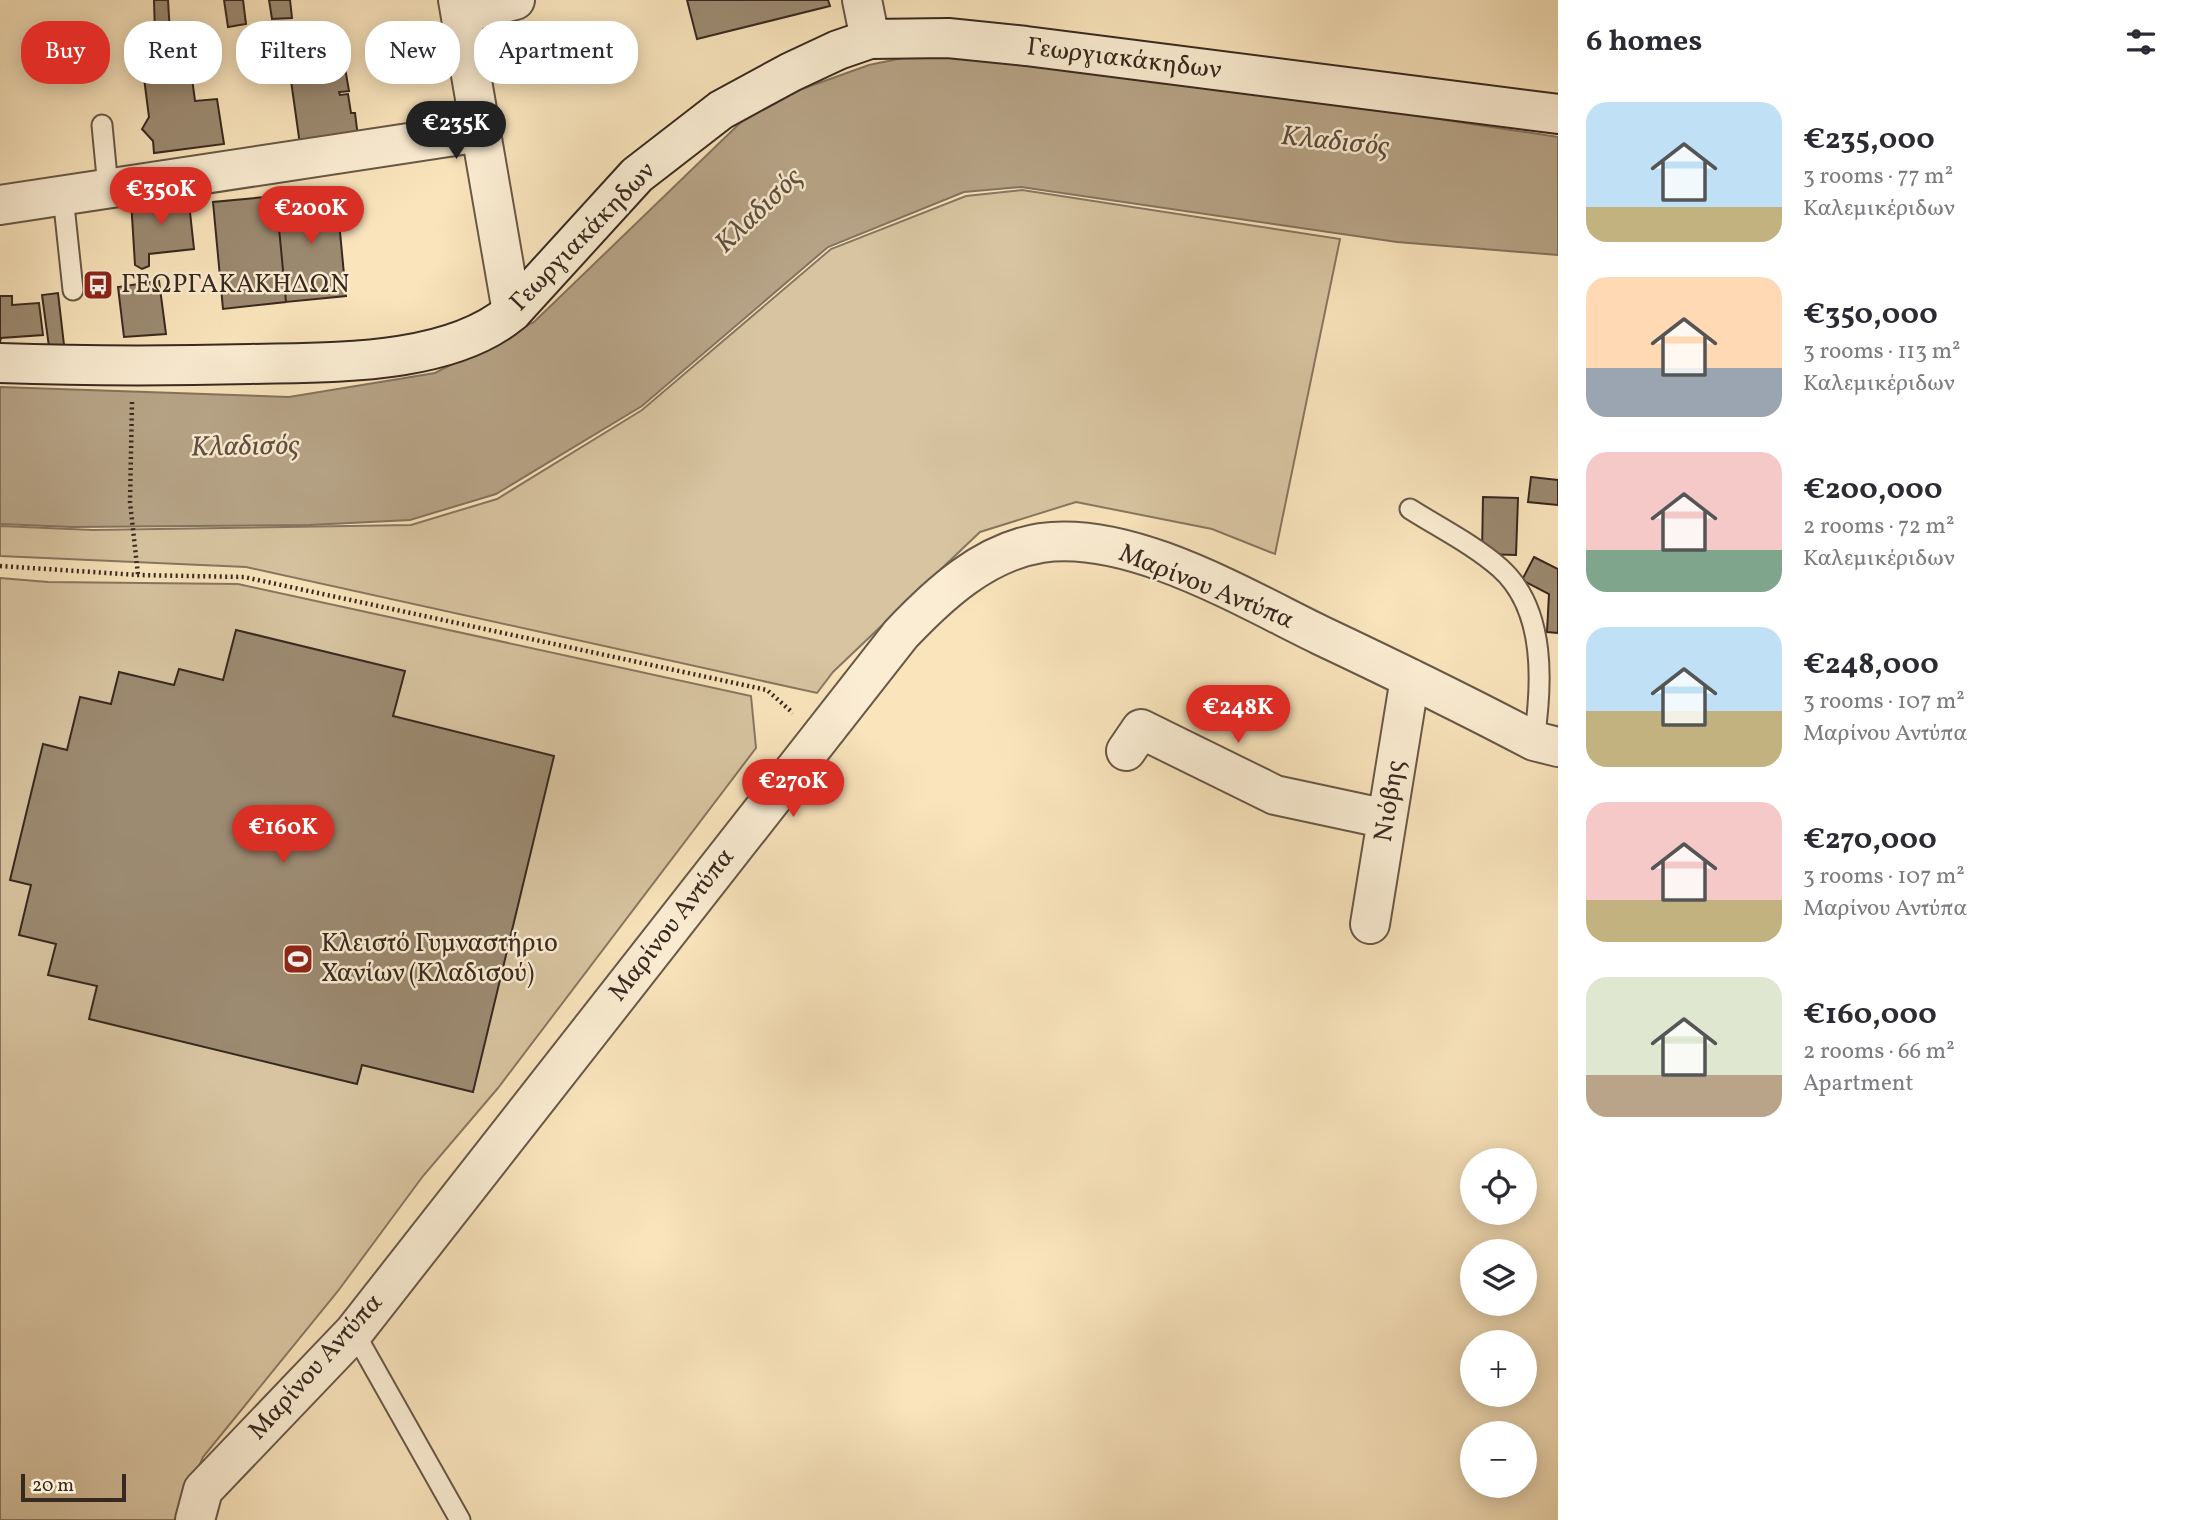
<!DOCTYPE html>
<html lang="en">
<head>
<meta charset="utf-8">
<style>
	:root { --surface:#fff; --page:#f2f2f3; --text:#2b2b33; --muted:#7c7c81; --accent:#d93025 }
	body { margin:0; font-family:Vollkorn,serif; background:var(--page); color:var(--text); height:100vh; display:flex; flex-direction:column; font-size:26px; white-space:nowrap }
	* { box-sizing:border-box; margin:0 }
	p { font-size:23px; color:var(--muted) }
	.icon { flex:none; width:38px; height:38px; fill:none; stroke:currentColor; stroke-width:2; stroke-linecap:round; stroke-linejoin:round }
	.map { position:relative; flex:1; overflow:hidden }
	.side { display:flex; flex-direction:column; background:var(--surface); width:630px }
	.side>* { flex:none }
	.hud { position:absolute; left:21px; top:21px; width:665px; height:63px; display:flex; gap:14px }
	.tools { position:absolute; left:1460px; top:1148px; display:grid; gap:14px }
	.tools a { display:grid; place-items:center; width:77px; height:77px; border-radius:50%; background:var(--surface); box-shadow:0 4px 18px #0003; font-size:35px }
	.scale { position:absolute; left:21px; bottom:18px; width:105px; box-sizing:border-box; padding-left:7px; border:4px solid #382920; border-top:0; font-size:19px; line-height:24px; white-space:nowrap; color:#382920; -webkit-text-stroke:5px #fbedd3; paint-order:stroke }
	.price { position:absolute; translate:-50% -60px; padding:0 16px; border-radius:24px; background:var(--accent); color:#fff; font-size:23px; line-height:46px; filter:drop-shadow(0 2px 4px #0008) }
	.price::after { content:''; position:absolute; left:50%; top:42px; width:21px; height:16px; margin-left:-10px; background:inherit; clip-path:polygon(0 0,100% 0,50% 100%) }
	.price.selected { background:#222; color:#fff }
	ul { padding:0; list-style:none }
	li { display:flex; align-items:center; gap:21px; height:175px; padding:0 28px }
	li span { display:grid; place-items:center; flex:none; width:196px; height:140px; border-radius:21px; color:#555 }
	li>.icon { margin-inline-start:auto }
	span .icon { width:84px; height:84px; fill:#fffc; stroke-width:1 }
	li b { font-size:30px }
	h2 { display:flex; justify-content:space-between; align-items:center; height:84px; padding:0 28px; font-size:30px }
	.chip { padding:0 24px; border-radius:28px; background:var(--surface); box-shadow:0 4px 18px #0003; font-size:24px; line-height:63px }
	.chip.selected { background:var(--accent); color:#fff }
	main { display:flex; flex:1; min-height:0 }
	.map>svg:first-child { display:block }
</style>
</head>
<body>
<main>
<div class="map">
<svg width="1558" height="1520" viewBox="0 0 1558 1520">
	<rect width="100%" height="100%" fill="#f9e4bc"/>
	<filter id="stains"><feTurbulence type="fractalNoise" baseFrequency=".00286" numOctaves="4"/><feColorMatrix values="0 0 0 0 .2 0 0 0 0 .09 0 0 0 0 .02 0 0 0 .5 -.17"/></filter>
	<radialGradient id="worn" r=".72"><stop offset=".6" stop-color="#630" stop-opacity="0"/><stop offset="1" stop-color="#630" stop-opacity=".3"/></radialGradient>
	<path fill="#d8c4a1" stroke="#887660" stroke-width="2" d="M1022,190L1340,239L1275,554L1212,529L1076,502L980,532L833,672L817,693L246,567L0,556V526L93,530L411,525L497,499L642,410L831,249L966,196Z
		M0,578L48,582L238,584L751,696L756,748L498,1088L423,1176L338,1291L203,1457L190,1487L185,1520H0Z"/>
	<path fill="#b7a487" stroke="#84735e" stroke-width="2" d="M931,52L1109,69L1558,137V255L1397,242L1021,187L964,192L828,247L642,406L496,494L410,520L310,525L72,527L0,524V387L289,397L435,373L534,322L740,123L791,93L869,65Z"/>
	<path fill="#9c8a71" stroke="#382920" stroke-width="2" d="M154,0H168L170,34H155Z
		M224,0H243L246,24L228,27Z
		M269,0H290L292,18L272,19Z
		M687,0H828L830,6L697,39Z
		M74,33L78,52L68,53L65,34Z
		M333,45L335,57L343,56L349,91L339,92L340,95L348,94L351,113H355L359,145L301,152L287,52Z
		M191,71L195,101L217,99L224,144L154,153L153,141L142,129L149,117L144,78Z
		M336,189L346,296L286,302L276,196Z
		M188,194L194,249L149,254V266L142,269L135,265L131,200Z
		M276,196L286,302L223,309L213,202Z
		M159,281L166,334L124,337L118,287Z
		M58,293L64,345L49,347L42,295Z
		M0,296H12V305L39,303L43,335L1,338L0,342Z
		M1531,477L1558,480V505L1528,502Z
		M1483,497L1518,498L1516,555L1482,554Z
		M1534,557L1558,569V633L1547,632L1549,594L1522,580Z
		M236,630L405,671L393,716L554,756L473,1092L362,1065L357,1084L89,1019L97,986L48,975L56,944L19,935L31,885L10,880L43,744L67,750L80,697L111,704L119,672L174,685L179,669L223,680Z"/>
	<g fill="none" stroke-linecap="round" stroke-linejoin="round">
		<g stroke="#685847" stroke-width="23">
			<path id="lane" d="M102,125L108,188
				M63,196L73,290
				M1410,509C1440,528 1474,545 1500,568C1547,610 1542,686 1534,741
				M354,1332L460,1520"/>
		</g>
		<g stroke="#685847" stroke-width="42">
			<path id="street" d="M458,0L512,312
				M862,0L870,39
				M461,14L515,0
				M0,205L481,132
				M1126,751L1141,729L1275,795L1387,819
				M1370,924L1410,678
				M195,1520L203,1490L354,1332L901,634C939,594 984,552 1041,543C1130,530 1242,597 1320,635C1392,669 1464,704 1534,741L1558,747"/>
		</g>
		<g stroke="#382920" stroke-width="42">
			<path id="secondary" d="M0,363C84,366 167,366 250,364C330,362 448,366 512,312L637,175L721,110L791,72L838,50L870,39L948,38L1026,46L1558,114"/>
		</g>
		<path stroke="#382920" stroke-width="4.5" stroke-dasharray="2 3.5" stroke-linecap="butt" d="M132,402L130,502L138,575
			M0,566L138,575L244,577L767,690L793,713"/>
		<use href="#lane" stroke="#fbedd3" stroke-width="19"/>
		<use href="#street" stroke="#fbedd3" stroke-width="38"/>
		<use href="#secondary" stroke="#fbedd3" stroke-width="38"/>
	</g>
	<defs>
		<g id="bus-square" transform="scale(1.575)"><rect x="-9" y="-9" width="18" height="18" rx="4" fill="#8f2418" stroke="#fbedd3"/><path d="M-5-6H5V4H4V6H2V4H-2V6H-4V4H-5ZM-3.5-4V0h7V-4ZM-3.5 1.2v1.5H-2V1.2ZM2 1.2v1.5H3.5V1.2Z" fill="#fff"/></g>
		<g id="stadium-square" transform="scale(1.575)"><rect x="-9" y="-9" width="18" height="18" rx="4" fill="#8f2418" stroke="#fbedd3"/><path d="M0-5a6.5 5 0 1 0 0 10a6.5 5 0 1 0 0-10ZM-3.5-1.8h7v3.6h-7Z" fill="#fff"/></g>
	</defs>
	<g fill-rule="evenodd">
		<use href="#bus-square" x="98" y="285"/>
		<use href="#stadium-square" x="298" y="959"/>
	</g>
	<g text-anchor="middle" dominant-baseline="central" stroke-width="5" stroke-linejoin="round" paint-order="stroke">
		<g font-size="26" fill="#382920" stroke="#fbedd3">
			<text transform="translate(1124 59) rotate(7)">Γεωργιακάκηδων</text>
			<text transform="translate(583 237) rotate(-46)">Γεωργιακάκηδων</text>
			<text transform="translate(1206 587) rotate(22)">Μαρίνου Αντύπα</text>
			<text transform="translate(1390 801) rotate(-81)">Νιόβης</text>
			<text transform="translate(672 925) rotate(-52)">Μαρίνου Αντύπα</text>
			<text transform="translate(316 1367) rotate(-48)">Μαρίνου Αντύπα</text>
		</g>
		<g font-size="26" fill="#382920" stroke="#fbedd3" text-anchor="start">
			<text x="121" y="285">ΓΕΩΡΓΑΚΑΚΗΔΩΝ</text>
			<text x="321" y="944">Κλειστό Γυμναστήριο<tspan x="321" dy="30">Χανίων (Κλαδισού)</tspan></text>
		</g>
		<g font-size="28" font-style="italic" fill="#5e4e3f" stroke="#fbedd3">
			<text transform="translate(1335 142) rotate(6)">Κλαδισός</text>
			<text transform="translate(759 211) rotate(-44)">Κλαδισός</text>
			<text transform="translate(245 447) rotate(-1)">Κλαδισός</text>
		</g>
	</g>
	<rect width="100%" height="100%" filter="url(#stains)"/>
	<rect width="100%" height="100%" fill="url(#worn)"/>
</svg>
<div class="tools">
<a><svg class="icon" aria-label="locate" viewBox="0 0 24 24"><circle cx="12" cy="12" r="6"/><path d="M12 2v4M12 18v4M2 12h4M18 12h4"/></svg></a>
<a><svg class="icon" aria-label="layers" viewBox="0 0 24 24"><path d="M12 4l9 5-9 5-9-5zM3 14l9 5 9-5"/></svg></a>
<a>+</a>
<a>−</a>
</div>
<div class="scale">20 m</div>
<b class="price selected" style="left:456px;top:161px">€235K</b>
<b class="price" style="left:161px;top:227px">€350K</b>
<b class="price" style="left:311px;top:246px">€200K</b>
<b class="price" style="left:1238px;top:745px">€248K</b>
<b class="price" style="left:793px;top:819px">€270K</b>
<b class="price" style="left:283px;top:865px">€160K</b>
<div class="hud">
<a class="chip selected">Buy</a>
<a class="chip">Rent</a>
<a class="chip">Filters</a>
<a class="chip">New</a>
<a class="chip">Apartment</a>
</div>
</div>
<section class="side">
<h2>6 homes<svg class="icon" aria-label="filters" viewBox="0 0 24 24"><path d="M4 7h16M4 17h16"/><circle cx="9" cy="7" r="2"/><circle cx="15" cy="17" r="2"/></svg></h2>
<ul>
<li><span style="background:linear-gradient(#bfe0f5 75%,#c2b280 0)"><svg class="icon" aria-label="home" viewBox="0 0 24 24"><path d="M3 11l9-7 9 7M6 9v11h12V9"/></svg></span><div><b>€235,000</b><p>3 rooms · 77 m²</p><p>Καλεμικέριδων</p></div></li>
<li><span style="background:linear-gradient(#ffd9b3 65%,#9aa5b1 0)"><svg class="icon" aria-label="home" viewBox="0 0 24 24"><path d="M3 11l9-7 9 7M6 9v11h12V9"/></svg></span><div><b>€350,000</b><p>3 rooms · 113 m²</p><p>Καλεμικέριδων</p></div></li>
<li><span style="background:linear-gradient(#f6c9c9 70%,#7fa58c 0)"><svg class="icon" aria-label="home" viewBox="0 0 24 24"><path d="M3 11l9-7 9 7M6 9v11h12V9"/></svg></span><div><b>€200,000</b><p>2 rooms · 72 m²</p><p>Καλεμικέριδων</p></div></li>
<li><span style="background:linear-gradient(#bfe0f5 60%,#c2b280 0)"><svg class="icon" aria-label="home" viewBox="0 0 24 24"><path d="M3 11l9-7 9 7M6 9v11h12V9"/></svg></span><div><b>€248,000</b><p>3 rooms · 107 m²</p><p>Μαρίνου Αντύπα</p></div></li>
<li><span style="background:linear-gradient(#f6c9c9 70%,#c2b280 0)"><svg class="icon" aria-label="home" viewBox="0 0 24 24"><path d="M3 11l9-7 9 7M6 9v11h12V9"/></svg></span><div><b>€270,000</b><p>3 rooms · 107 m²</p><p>Μαρίνου Αντύπα</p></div></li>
<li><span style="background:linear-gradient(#dfe7d0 70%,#b9a48a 0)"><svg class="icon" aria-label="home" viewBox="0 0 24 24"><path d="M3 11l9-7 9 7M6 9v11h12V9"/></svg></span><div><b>€160,000</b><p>2 rooms · 66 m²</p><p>Apartment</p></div></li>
</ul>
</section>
</main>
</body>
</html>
